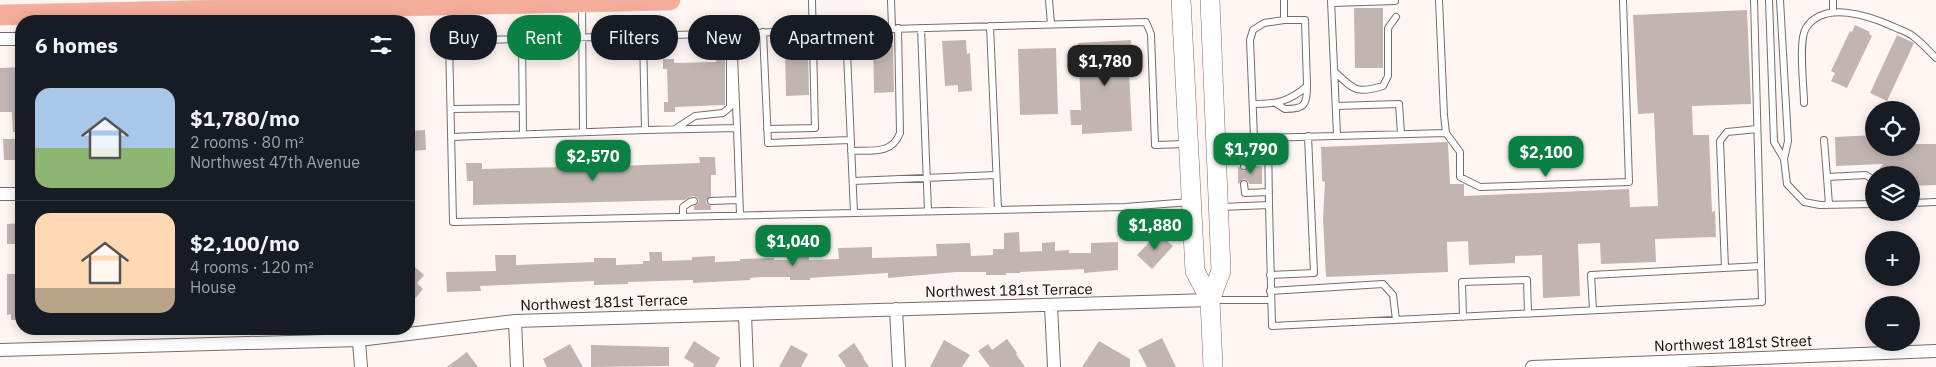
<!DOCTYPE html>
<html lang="en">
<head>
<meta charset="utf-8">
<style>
	:root { --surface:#171b24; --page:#20242c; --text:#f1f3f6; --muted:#9ea1a6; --line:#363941; --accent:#0b8043 }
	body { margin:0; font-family:"IBM Plex Sans",sans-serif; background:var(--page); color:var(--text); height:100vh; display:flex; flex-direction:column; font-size:19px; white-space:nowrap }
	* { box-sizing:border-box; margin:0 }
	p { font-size:16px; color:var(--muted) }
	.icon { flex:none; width:28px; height:28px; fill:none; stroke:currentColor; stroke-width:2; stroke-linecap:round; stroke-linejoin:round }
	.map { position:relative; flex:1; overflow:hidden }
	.sheet { position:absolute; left:15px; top:15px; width:400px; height:320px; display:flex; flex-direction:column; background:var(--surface); border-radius:20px; box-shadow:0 2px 12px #0003 }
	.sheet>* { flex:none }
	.guide { position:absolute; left:430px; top:15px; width:475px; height:45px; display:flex; gap:10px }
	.tools { position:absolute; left:1865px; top:101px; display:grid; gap:10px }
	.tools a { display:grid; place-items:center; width:55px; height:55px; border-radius:50%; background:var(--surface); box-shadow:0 2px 12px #0003; font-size:25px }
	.price { position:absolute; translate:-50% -42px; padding:0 11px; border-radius:10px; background:var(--accent); color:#fff; font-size:16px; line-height:32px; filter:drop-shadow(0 1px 2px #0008) }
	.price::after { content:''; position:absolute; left:50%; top:30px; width:15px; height:11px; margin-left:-8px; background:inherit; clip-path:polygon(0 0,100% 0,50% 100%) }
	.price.current { background:#222; color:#fff }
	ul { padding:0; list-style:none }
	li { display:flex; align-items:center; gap:15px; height:125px; padding:0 20px }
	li+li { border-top:1px solid var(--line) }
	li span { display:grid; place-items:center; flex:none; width:140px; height:100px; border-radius:15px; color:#555 }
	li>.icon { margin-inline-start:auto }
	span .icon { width:60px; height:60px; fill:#fffc; stroke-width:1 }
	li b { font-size:21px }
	h2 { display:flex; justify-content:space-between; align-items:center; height:60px; padding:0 20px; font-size:21px }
	.chip { padding:0 18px; border-radius:22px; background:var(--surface); box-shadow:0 2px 12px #0003; font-size:18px; line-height:45px }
	.chip.current { background:var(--accent); color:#fff }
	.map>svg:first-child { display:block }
</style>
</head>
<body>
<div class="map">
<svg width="1936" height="367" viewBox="0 0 1936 367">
	<rect width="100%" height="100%" fill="#fff6f3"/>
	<path fill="#c2b5b1" d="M1354,8H1383V68H1355Z
		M1747,10L1751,104L1692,106L1693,135H1709L1712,212L1715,211L1716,237L1655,239L1656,262L1601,264L1600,243L1578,244L1580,296L1543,298L1542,255L1515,256V263L1469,265L1468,241L1447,242L1448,272L1326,277L1323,219L1325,182L1322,181L1321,147L1447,142L1448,144L1450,184H1464V196L1629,189L1630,207L1658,206L1654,113L1638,114L1633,15Z
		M1855,25L1870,32L1869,34L1872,36L1847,88L1831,81L1835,73L1831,71L1850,31L1852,32Z
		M1897,35L1914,43L1887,101L1870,93Z
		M966,40L967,54L970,53L972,91L958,92V85L945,86L942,41Z
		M1131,40L1133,72H1129L1132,131L1082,134V125H1071L1070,110H1081L1078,43Z
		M873,45H893L894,92L874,93Z
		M1056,48L1058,114L1020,115L1018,49Z
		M808,50L809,95L786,96L785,51Z
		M725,57V105L675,107V112H664V102H668L667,69H663V59H674V63L716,62V58Z
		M21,67V132H13L12,112H0V68Z
		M425,130L426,150L409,151V131Z
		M1874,135V148H1911V144H1936V185L1911,186V175H1875L1883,164L1836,166L1835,137Z
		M3,139H21V160H4Z
		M579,151H601V160L617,159V166L700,163L699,157H715L716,175H711V196L706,201L707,204L711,206V210H694V206L698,204L699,200L697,197L693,196L684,200L473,205V181H467L466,163H482V169L564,167V161L579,160Z
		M1238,166L1244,171L1249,166H1262V184H1249L1248,181L1244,179L1238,184Z
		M21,223V244H7V224Z
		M1019,232L1020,252L1042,251V243L1055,242V251L1069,250V253H1091V243L1118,242V270L1084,273V269L1020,272V273H1006V275H986V272H956L888,278V273L824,277L810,278V280H790V277H760L750,278V280L693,283V280L628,282V284L594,285V281L480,286L481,291L447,292L446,272L496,271L495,255H516V265L594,262V258H616V265L643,264V261H650L649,252H662V261L692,260V257L715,256V262L740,261V259L774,258V260H798L797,255L809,254V260L839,259L838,248L872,247V258L937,256L936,244L970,243L971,256L993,255V249H1004V233Z
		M1158,233L1173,246L1152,269L1137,255Z
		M415,267L424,275L417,283L423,289L409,306V274Z
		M7,274H19V287H21V320H11V314L7,315Z
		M1162,338L1176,367H1147L1138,350Z
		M1007,339L1017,353L1016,354L1025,367H990L978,351L988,344L992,350Z
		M944,340L970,355L962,367H930Z
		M694,341L720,358L715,367H693L694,364L684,358Z
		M1099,341L1130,359V367H1082Z
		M854,343L864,358H863L869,367H846L838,355Z
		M570,344L583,367H547L543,359Z
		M591,345L669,347V366L591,367Z
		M791,345L808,354L801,367H779Z
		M467,352L478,367H447Z"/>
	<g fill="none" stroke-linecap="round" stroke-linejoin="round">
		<g stroke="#786c68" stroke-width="8">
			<path id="service" d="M891,0L892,28
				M1049,0L1051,24
				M1331,0L1337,135
				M1439,0L1444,115L1446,133L1460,152V177L1480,187L1629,182L1623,0
				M1769,0L1774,142L1784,159L1787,184L1804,202L1820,205L1874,204
				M1780,0L1788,141L1784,159
				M1833,0V12
				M1332,3L1395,1
				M582,4L583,132
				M990,26L998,210
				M921,28L928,211
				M846,30L854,213
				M763,32L768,143L851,140
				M733,33L737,128
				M643,35L645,130L737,128L740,215
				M522,39L523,134
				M1335,72C1354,90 1356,94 1383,86L1388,76V28L1396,17
				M1804,103C1804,87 1798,40 1806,28C1824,0 1870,16 1894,27C1900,30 1909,32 1914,37C1922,43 1929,51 1936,58
				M1253,104C1276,104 1289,102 1307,86L1305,20H1284
				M1277,104L1285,109C1304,109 1307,106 1307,86
				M1336,106L1399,104L1401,134
				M451,109L522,108
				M675,129L695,116L723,113L730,107V57L734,50
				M767,129L815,128L812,0
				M451,137L645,130
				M1254,138L1250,40L1253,30L1264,23L1284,20V0
				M1218,139L1446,133
				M1824,140L1827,177
				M1187,144L1155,145L1151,34L1146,22L449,41L453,222L1125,207L1190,202
				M851,151C871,150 892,155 900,133L898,28
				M1244,166V159L1269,157
				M853,181L996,175
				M1244,184L1245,193L1269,192
				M711,201L739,200
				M1911,203L1936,202
				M1269,205L1272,326L1762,302L1754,0
				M1829,205L1827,177L1866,175L1872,179
				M1221,207L1269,205L1268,138
				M683,217V207L690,202L694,201
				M1725,268L1720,141L1727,132L1757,129
				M1270,275L1314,273L1308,136
				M1270,291L1383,284L1393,295L1396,320
				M1212,300H1271
				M1593,310L1591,275L1761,266
				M1463,317L1462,282L1527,280L1528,313"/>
		</g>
		<g stroke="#786c68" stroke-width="14">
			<path id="minor" d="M0,39H21
				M0,194H21
				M1051,306L1054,367
				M896,309L899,367
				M745,314L747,367
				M515,321L517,367
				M358,329L361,367
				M0,350L359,340L515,321L1210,300
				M1532,367L1936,351"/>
		</g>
		<g stroke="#786c68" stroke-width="20">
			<path id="secondary" d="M1181,0L1195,271L1210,300
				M1210,0L1221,271L1210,300L1213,367"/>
		</g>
		<g stroke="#d4d3d3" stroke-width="21">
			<path id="primary" d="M0,15L670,0"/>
		</g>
		<use href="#service" stroke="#fff" stroke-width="6"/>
		<use href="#minor" stroke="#fff" stroke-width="12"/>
		<use href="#secondary" stroke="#fff" stroke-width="19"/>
		<use href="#primary" stroke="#f5ad9b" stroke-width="20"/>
	</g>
	<g text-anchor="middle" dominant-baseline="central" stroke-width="4" stroke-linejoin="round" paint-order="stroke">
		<g font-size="15" fill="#0e0a09" stroke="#fff6f3">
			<text transform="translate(1009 290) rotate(-1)">Northwest 181st Terrace</text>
			<text transform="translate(604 302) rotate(-2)">Northwest 181st Terrace</text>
			<text transform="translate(1733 343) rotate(-2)">Northwest 181st Street</text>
		</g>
	</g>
</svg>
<div class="tools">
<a><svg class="icon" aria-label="locate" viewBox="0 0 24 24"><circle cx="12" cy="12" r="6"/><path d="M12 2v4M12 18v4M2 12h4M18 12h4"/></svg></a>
<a><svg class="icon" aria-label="layers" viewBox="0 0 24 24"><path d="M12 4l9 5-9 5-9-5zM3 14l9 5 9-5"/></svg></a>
<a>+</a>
<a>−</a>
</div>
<b class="price current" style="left:1105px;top:87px">$1,780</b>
<b class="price" style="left:1251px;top:175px">$1,790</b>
<b class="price" style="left:1546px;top:178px">$2,100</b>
<b class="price" style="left:593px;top:182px">$2,570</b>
<b class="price" style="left:1155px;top:251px">$1,880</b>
<b class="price" style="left:793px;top:267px">$1,040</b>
<div class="guide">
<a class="chip">Buy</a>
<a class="chip current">Rent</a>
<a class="chip">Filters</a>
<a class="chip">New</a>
<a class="chip">Apartment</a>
</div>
<section class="sheet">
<h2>6 homes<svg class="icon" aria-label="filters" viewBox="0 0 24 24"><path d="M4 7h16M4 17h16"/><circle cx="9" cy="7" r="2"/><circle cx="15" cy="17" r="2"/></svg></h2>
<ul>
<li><span style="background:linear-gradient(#a9c7e8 60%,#8fb573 0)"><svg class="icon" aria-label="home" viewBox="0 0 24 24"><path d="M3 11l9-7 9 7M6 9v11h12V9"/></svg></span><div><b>$1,780/mo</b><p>2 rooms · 80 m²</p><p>Northwest 47th Avenue</p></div></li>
<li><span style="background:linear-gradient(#ffd9b3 75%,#b9a48a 0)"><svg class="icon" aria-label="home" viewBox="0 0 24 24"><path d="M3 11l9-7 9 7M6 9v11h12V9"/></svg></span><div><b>$2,100/mo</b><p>4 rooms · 120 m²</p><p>House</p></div></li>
</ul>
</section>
</div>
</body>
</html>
